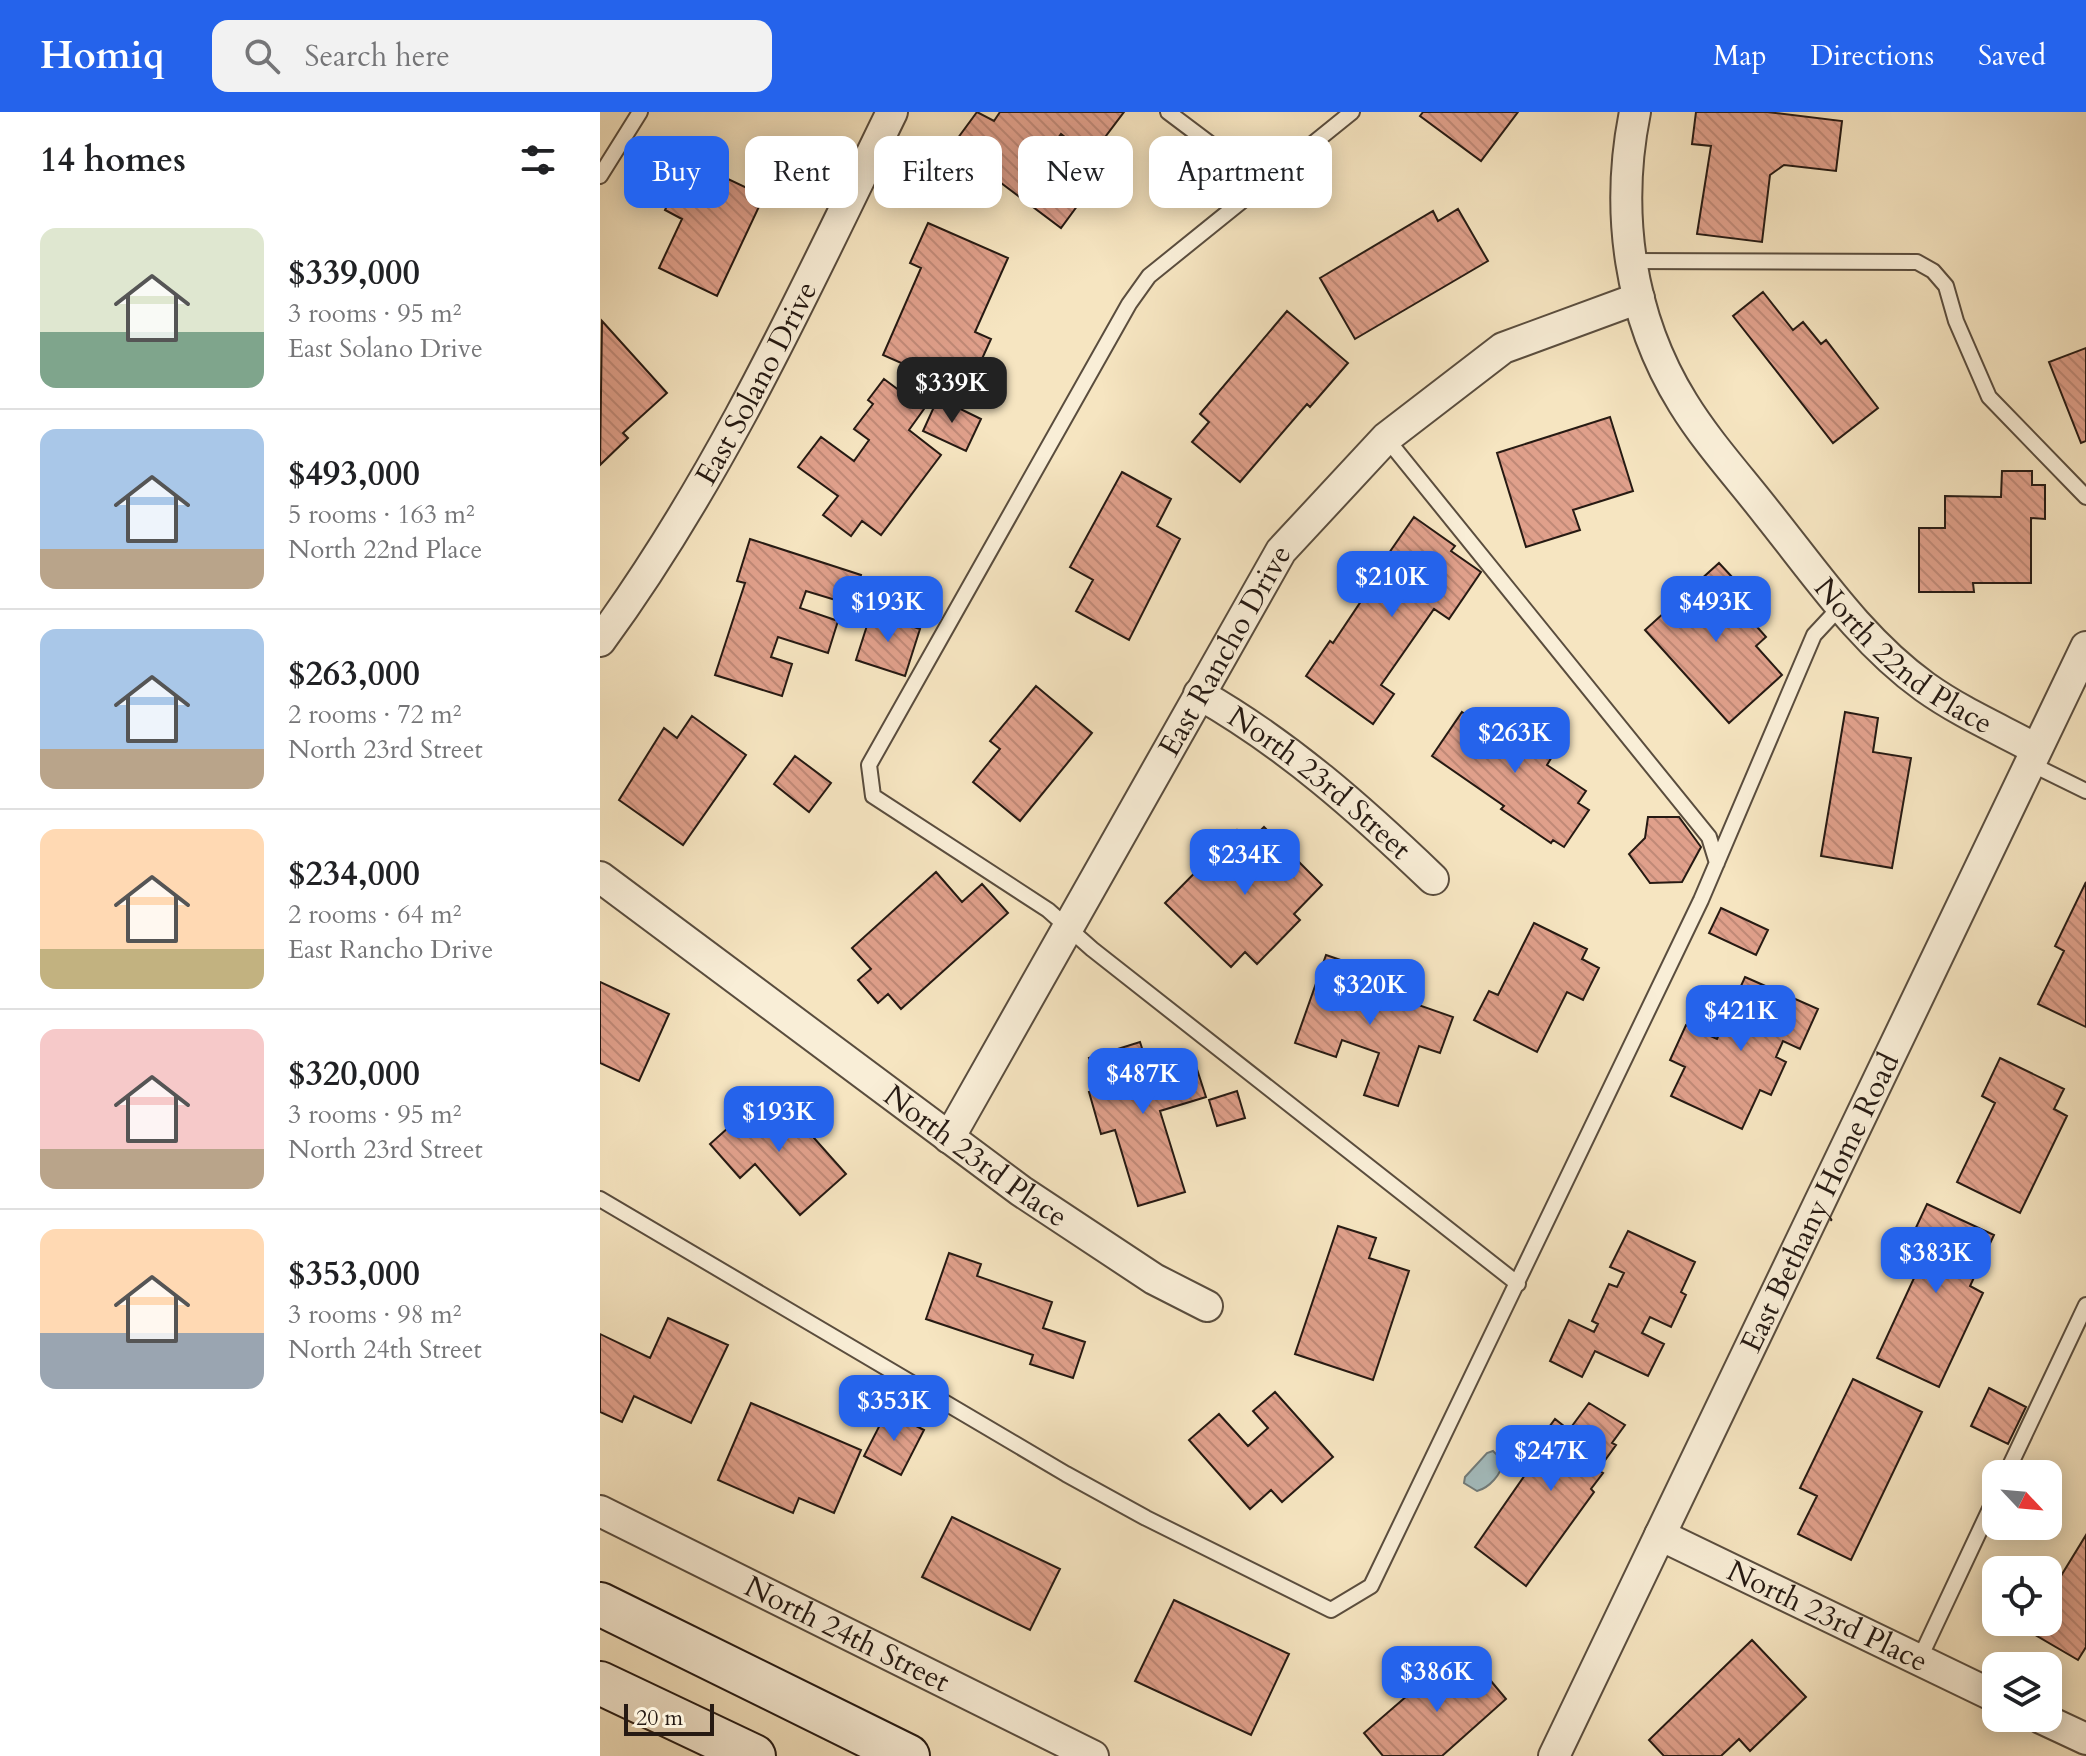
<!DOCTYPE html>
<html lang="en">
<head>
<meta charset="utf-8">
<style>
	:root { --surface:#fff; --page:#f2f2f2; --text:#202124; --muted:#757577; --line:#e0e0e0; --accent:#2563eb }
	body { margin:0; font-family:Cardo,serif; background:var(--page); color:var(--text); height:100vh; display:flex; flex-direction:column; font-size:30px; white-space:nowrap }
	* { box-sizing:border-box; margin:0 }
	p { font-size:26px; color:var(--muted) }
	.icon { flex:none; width:44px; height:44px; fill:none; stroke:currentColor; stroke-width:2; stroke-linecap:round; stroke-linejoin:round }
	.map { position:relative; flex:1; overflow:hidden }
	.side { display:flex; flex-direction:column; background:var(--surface); width:600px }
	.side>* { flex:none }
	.banner { position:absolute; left:24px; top:24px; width:760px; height:72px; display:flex; gap:16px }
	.needle { width:52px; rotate:116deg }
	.controls { position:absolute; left:1382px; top:1348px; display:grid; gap:16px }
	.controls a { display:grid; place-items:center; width:80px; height:80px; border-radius:16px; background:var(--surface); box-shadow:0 4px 20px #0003; font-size:40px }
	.scale { position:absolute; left:24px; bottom:20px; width:90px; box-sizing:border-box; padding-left:8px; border:4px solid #261a13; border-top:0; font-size:22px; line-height:28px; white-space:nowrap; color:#261a13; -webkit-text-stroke:6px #f9eed7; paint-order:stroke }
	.price { position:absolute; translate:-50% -68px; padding:0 18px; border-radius:16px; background:var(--accent); color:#fff; font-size:26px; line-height:52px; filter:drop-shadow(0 2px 4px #0008) }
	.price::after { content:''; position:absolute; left:50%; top:48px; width:24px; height:18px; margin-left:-12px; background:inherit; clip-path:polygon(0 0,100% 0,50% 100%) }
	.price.on { background:#222; color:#fff }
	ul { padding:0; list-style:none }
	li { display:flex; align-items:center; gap:24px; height:200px; padding:0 40px }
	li+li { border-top:2px solid var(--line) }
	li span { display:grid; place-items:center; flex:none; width:224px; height:160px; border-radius:16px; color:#555 }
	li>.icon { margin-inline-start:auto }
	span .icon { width:96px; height:96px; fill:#fffc; stroke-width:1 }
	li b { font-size:34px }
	h2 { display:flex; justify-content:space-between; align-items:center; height:96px; padding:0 40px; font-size:34px }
	.chip { padding:0 28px; border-radius:16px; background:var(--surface); box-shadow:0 4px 20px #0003; font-size:28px; line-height:72px }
	.chip.on { background:var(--accent); color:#fff }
	header { display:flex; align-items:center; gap:48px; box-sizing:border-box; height:112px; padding:0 40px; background:var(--accent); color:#fff }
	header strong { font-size:38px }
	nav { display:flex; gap:44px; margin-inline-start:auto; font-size:28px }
	.search { width:560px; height:72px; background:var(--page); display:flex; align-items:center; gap:20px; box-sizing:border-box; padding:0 28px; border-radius:16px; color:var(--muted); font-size:30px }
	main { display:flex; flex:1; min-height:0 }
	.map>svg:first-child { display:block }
</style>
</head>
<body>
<header>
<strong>Homiq</strong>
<div class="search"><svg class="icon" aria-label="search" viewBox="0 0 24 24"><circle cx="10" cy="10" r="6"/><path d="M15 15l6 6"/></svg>Search here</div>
<nav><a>Map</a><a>Directions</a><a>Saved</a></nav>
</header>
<main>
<section class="side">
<h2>14 homes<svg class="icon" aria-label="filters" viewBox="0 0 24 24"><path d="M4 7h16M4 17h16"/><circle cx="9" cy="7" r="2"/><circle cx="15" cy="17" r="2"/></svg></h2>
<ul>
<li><span style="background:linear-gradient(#dfe7d0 65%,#7fa58c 0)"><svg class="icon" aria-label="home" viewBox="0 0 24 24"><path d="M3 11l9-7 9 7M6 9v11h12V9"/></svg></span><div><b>$339,000</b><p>3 rooms · 95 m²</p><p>East Solano Drive</p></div></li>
<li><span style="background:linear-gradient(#a9c7e8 75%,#b9a48a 0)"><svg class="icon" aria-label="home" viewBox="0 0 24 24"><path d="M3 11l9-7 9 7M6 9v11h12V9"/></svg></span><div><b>$493,000</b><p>5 rooms · 163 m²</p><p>North 22nd Place</p></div></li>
<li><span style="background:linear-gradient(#a9c7e8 75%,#b9a48a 0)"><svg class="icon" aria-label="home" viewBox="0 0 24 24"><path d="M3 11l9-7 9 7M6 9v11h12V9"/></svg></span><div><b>$263,000</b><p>2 rooms · 72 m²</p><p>North 23rd Street</p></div></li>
<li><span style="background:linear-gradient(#ffd9b3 75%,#c2b280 0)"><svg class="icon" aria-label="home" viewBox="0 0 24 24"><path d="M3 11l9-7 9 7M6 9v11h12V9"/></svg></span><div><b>$234,000</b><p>2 rooms · 64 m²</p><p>East Rancho Drive</p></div></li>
<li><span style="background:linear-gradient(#f6c9c9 75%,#b9a48a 0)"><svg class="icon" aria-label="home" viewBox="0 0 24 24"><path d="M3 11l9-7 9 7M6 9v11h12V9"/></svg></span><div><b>$320,000</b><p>3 rooms · 95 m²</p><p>North 23rd Street</p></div></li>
<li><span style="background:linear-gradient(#ffd9b3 65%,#9aa5b1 0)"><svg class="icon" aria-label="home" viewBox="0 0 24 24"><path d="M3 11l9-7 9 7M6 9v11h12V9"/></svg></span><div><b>$353,000</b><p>3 rooms · 98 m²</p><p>North 24th Street</p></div></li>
</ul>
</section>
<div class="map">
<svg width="1486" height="1644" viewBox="0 0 1486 1644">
	<defs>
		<pattern id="building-back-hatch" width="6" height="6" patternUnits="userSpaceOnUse" patternTransform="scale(2)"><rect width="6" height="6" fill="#e0a08b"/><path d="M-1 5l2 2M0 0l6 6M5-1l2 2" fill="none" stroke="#c08977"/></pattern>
	</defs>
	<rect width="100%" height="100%" fill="#f6e5c1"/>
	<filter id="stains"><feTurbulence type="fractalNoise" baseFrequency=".0025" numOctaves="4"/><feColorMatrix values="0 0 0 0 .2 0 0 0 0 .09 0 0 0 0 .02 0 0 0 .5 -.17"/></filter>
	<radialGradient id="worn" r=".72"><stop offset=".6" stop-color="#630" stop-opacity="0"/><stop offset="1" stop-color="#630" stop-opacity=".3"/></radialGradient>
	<path fill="#a3bcbe" stroke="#717b7a" stroke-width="2" d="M893,1339L903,1349C902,1362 889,1376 877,1379L864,1371L865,1365L887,1341Z"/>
	<path fill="url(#building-back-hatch)" stroke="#261a13" stroke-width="2" d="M377,0L394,9L400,0H524L490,45L461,22L442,48L486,82L461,116L352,34Z
		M823,0H918L881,49L820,4Z
		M1096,0H1167L1242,9L1236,59L1184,53L1170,63L1162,130L1097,122L1111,34L1092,32Z
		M88,48L164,84L117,184L59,156L82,107L65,98Z
		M858,97L888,149L755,227L720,166L833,99L838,109Z
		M328,111L408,146L375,220L391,227L367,280L283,243L321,156L310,151Z
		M1163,180L1193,218L1203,210L1221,232L1226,228L1278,296L1233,331L1133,204Z
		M687,199L748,251L710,295L707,292L640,370L592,330L609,310L600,302Z
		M2,209L67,281L23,321L28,326L0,353Z
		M1486,236V329L1481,331L1449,250Z
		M284,267L324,297L309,318L341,343L281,423L262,409L251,424L223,403L238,384L198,355L221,325L254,349L269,328L254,317L273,292L268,288Z
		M338,286L381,307L366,339L323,319Z
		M1010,305L1033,379L973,398L980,418L926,435L897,341Z
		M1402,359H1432V373H1445V407L1431,406V471H1373L1374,480H1319V416H1345V384L1401,385Z
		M522,360L571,387L557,414L580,427L529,528L476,499L493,468L470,455Z
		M814,405L855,434L851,439L881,460L849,507L834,497L781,573L794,582L773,612L706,564L730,529L733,531L788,449L817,468L820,464L789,441Z
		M150,427L261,463L252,493L206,479L200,496L238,509L228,541L178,525L171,545L192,552L182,584L115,563L145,471L137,469Z
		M1119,451L1146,480L1135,490L1166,525L1156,534L1182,563L1129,611L1045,518Z
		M271,501L320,517L305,564L256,548Z
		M436,574L492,621L420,709L373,670L400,637L390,629Z
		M862,600L893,621L905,603L956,638L947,653L986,679L978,691L989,698L964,735L953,728L951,731L901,697L904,694L832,644Z
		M1245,600L1278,606L1273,640L1311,646L1292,756L1221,744Z
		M92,604L146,643L83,733L19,688L64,616L77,626Z
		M195,644L231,671L209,700L174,672Z
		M1048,705H1079L1101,735L1082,770L1050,771L1029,742L1045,726Z
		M664,715L722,773L694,802L700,808L657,852L645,840L631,855L565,791L637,718L649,730Z
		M336,760L362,790L382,772L408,801L301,897L288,882L278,891L258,868L271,857L252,836Z
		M1486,770V915L1438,892L1464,839L1455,834Z
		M1121,796L1168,818L1156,843L1109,821Z
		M934,811L987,837L982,847L999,856L983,888L967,880L937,940L874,908L889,879L898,883Z
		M726,843L755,853L750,869L853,905L840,941L819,934L798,994L764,983L779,941L742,928L736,945L695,931Z
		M1145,865L1218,897L1200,937L1183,929L1176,945L1186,950L1171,983L1160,978L1142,1017L1071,984L1085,955L1070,948L1086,913L1117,927Z
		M0,870L69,902L39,969L0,951Z
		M540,930L550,961L594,948L606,985L560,999L585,1080L538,1094L515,1018L501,1022L489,980L499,977L489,946Z
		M1400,946L1464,977L1454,997L1467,1004L1420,1101L1357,1070L1395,991L1382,984Z
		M637,979L645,1006L617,1014L609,988Z
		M167,981L202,1021L206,1017L246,1062L200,1103L155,1052L140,1066L110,1032Z
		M1327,1092L1394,1123L1370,1174L1383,1181L1339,1275L1277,1246L1315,1164L1297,1156Z
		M738,1114L776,1126L769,1146L809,1159L773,1268L695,1242Z
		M1028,1119L1095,1150L1081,1180L1086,1183L1071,1215L1050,1205L1042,1221L1064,1232L1048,1264L995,1239L982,1265L950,1249L969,1208L994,1220L998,1212L992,1209L1009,1172L1017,1175L1024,1161L1010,1155Z
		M349,1141L381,1152L377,1164L452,1190L443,1216L485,1230L473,1266L430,1252L433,1243L326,1207Z
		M68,1206L128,1233L91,1311L34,1284L22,1310L0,1300V1222L50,1246Z
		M1253,1267L1322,1300L1251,1448L1198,1422L1217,1384L1200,1376Z
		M1389,1276L1426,1295L1408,1332L1371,1314Z
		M675,1280L733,1345L682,1390L671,1378L650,1397L589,1328L619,1302L648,1334L668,1316L653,1299Z
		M151,1291L261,1338L234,1401L199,1386L193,1401L118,1368Z
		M989,1291L1025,1313L1012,1331L1016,1333L998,1358L1003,1361L991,1377L994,1380L926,1474L875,1435L927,1360L930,1363L941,1349L930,1341L955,1307L969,1318Z
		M287,1299L324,1318L301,1363L264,1344Z
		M352,1405L460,1457L430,1518L322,1465Z
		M1486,1423V1535L1478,1548L1413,1510H1448V1485Z
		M574,1488L689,1542L651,1623L535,1569Z
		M1152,1528L1206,1585L1150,1639L1139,1627L1121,1644H1064L1049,1628Z
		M870,1544L906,1587L842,1644H783L764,1621L830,1564L837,1572Z"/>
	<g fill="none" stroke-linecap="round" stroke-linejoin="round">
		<g stroke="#5a4d3e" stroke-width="18">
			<path id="service" d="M568,0L661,70
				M752,0L549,164L529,192L269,653L273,684L448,798L492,837L918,1172
				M0,64L40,0
				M1030,149L1317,150L1333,159L1346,174L1356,209L1389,285L1486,385
				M786,326L1109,725L1117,751
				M1429,651L1486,679
				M0,1087L466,1362L546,1406L731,1498L771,1474L1101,788L1214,523L1241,494
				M1406,1362L1486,1193
				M1319,1548L1396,1384"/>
		</g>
		<g stroke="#5a4d3e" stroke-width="34">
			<g id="minor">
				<path id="s1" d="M1035,0C1015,99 1029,204 1083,291C1107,330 1139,365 1167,401C1216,462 1261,529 1325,575C1360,600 1399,617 1436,637"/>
				<path id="s2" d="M0,529C120,365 203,182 292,0"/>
				<path id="s3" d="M599,582C687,632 760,697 833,767"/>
				<path id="s4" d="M0,765L421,1079L554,1167L607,1194"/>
				<path id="s5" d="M349,1026L681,439L786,326L903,236L1039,186"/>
				<path id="s6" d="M0,1399L493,1644"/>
				<path id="s7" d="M1060,1423L1396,1585"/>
				<path d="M1441,1606L1486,1627"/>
				<path id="s8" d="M954,1644L1486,535"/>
			</g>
		</g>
		<g stroke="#261a13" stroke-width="46">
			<path id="secondary" d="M0,1492L308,1644
				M0,1571L154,1644"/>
		</g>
		<use href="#service" stroke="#f9eed7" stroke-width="14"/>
		<use href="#minor" stroke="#f9eed7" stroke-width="30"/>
		<use href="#secondary" stroke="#f9eed7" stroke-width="42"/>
	</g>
	<g text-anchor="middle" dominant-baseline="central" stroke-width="6" stroke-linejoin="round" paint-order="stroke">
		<g font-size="30" fill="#261a13" stroke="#f9eed7">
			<text stroke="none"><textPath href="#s2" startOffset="302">East Solano Drive</textPath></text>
			<text stroke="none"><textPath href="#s5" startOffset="560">East Rancho Drive</textPath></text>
			<text stroke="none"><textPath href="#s1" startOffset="640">North 22nd Place</textPath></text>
			<text stroke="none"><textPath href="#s3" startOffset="150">North 23rd Street</textPath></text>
			<text stroke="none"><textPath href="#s4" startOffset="468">North 23rd Place</textPath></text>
			<text stroke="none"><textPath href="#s8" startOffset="614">East Bethany Home Road</textPath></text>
			<text stroke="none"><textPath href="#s7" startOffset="186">North 23rd Place</textPath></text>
			<text stroke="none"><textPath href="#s6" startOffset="276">North 24th Street</textPath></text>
		</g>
	</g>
	<rect width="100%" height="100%" filter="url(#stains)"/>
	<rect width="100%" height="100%" fill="url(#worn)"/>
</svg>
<div class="controls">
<a><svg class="needle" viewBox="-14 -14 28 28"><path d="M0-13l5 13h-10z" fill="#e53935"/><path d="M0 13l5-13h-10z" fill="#757577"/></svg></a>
<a><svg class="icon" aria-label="locate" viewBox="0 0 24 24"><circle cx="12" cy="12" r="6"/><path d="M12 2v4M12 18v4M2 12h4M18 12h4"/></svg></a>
<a><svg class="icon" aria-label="layers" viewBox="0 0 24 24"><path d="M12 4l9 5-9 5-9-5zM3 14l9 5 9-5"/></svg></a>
</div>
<div class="scale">20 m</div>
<b class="price on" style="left:352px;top:313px">$339K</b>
<b class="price" style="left:792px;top:507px">$210K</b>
<b class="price" style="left:288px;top:532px">$193K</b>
<b class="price" style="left:1116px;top:532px">$493K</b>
<b class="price" style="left:915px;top:663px">$263K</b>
<b class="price" style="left:645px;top:785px">$234K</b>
<b class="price" style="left:770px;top:915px">$320K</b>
<b class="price" style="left:1141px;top:941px">$421K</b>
<b class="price" style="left:543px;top:1004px">$487K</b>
<b class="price" style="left:179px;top:1042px">$193K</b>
<b class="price" style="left:1336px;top:1183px">$383K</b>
<b class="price" style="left:294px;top:1331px">$353K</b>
<b class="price" style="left:951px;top:1381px">$247K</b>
<b class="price" style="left:837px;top:1602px">$386K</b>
<div class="banner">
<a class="chip on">Buy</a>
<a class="chip">Rent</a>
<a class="chip">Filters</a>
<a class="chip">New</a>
<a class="chip">Apartment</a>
</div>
</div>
</main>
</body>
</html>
